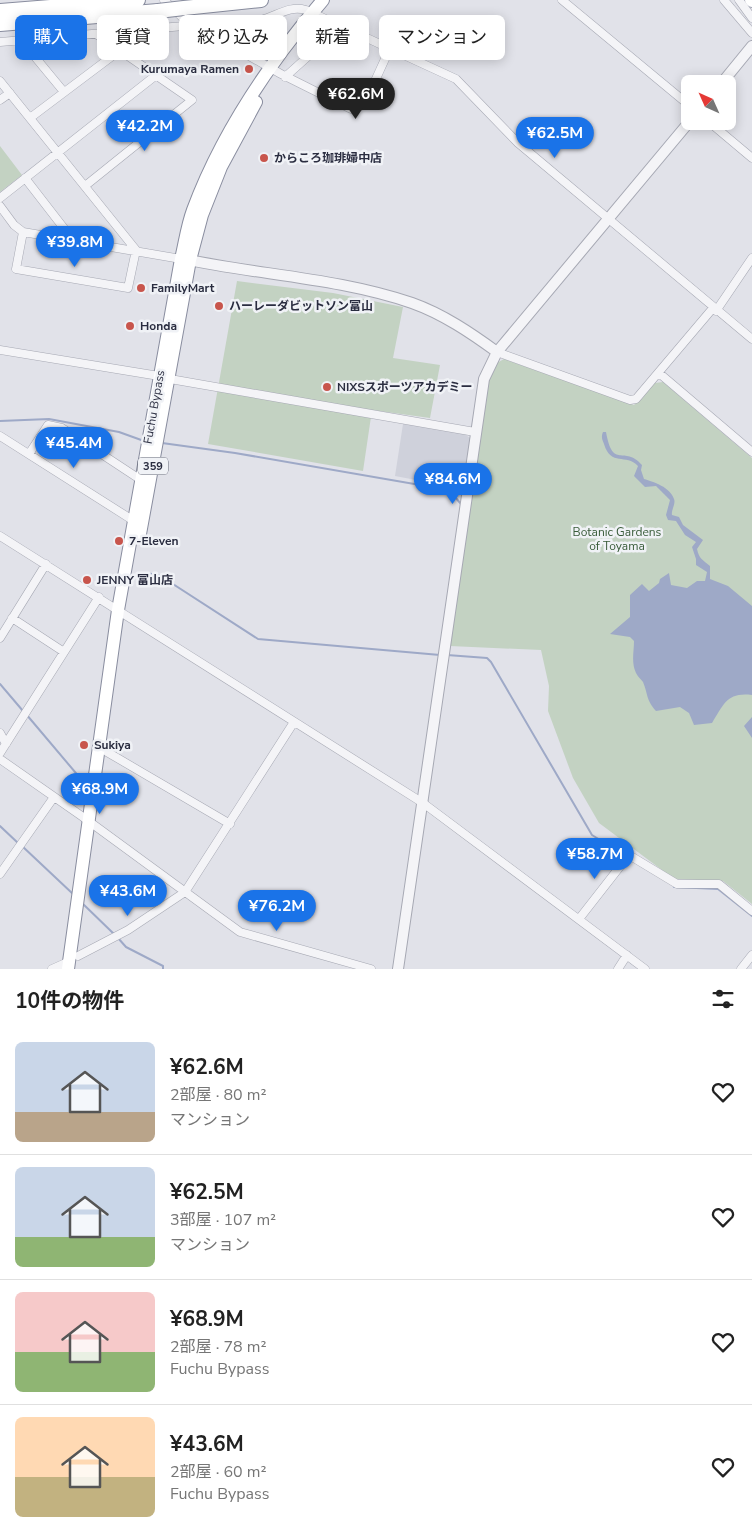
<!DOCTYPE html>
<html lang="ja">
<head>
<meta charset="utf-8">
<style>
	:root { --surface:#fff; --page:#f6f6f6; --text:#222; --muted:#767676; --line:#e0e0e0; --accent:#1a73e8 }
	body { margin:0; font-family:"Nunito Sans","Noto Sans JP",sans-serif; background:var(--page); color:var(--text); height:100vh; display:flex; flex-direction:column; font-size:19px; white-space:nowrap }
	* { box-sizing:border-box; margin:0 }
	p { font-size:16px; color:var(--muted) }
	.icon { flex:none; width:28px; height:28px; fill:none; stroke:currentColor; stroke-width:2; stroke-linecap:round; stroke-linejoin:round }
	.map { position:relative; height:969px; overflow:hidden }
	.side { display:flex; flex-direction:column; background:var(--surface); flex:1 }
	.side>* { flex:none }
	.banner { position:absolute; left:15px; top:15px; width:500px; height:45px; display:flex; gap:10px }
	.needle { width:32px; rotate:315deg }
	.fabs { position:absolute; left:681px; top:75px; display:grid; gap:10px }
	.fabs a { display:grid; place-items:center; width:55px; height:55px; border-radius:8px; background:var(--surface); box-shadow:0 2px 12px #0003; font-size:25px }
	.price { position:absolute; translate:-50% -42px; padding:0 11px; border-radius:18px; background:var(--accent); color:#fff; font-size:16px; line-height:32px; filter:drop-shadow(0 1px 2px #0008) }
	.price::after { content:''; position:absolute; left:50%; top:30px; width:15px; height:11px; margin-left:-8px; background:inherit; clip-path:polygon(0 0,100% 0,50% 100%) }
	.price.on { background:#222; color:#fff }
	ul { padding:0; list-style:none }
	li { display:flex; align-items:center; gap:15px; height:125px; padding:0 15px }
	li+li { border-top:1px solid var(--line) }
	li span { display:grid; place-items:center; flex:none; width:140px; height:100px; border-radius:8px; color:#555 }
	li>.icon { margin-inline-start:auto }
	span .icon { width:60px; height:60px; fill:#fffc; stroke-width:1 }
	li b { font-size:21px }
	h2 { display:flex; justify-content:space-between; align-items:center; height:60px; padding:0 15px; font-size:21px }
	.tag { padding:0 18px; border-radius:8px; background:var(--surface); box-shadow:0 2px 12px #0003; font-size:18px; line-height:45px }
	.tag.on { background:var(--accent); color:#fff }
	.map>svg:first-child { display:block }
</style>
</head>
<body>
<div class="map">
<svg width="752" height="969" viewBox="0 0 752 969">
	<rect width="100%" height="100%" fill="#e1e2e9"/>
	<path fill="#cfd1db" d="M403,424L461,431L471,439L464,489L395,476Z"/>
	<path fill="#c3d2c2" d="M0,146L22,175L0,192Z
		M237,281L333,293L403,307L393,358L440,365L430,418L372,410L363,471L208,444Z
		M504,359L634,405L655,383L663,382L752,458V904L723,881L674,879L599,823L573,778L548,711L549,686L541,650L450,646L488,380L495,364Z"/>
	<path fill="#9ea9c7" d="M603,432H606C613,471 624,444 642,465L641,470L644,479C654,482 670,487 674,499C676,504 671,510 672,515L679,517L683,525L703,540L697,549C699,559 703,560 710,566V579L728,586L752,606V695C727,692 724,704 712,723L694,725L689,713L680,707L656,711C646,700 648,694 643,682C641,679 638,677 636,673C631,662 634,652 634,641L630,637L610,634L630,617V595L642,584L649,591L659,583L660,579L669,573L671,585L687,588L697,581H705L707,572L696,565V559L692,547L696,542L685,535L676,521L668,520L666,515L670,500L656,486L645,487L634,476L638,466C626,453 611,467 604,444C602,439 601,437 603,432Z
		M752,717V738L744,726Z"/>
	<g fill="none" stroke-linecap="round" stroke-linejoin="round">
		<path stroke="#9ea9c7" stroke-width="2" d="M0,421L49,419L119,432L144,441
			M162,443L235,453L449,490L461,504
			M145,573L159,575L258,639L440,655
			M447,655L487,658L491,662L592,835L626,856
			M0,684L23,711
			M26,714L86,785
			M0,826L18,843
			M22,846L73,894
			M674,887L718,889L752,916
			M82,903L114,934
			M118,938L126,947L163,966V969"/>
		<g stroke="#a6a8b3" stroke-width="9">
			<path id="minor" d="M164,0L184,19L281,74L351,109L364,105L390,48
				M562,0L690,106
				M724,0L752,33
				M739,0L752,18
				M21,40L64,92
				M0,42L195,25C217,26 239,24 261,20C277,16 289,5 306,10L456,79L518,143L752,339
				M285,77L342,26
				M0,81L136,250L128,288L16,269L23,232
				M0,100L10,93
				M30,118L119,51
				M708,121L752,158
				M25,178L73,240
				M85,186L192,100L96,34
				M0,198L155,76
				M0,206L14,225L23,232L181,259
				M716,311L752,258
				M0,350L159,376
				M497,352L630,400L636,399L713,308
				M659,373L752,452
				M170,379L475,432
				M0,436L134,521
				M29,454L48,425L62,428L141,480
				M0,536L423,803L645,969
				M12,618L64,652
				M0,638L46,564
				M0,733L6,744
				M107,752L230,824
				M0,753L99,597
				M0,759L83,817L240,932L371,969
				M0,874L54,797
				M579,919L629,855L677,884H719L752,911
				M78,956L128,930L185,892L294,722
				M52,969L70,961
				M618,969L627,955
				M741,969L752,955"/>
		</g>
		<g stroke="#a6a8b3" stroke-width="12">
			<path id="tertiary" d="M721,84L752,46
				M184,259C259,275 339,278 412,303C443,314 471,333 497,352
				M398,969L484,379L497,352L690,121"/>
		</g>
		<g stroke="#a1a4b4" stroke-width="14">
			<path id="primary" d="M751,0L752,1"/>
		</g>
		<g stroke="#898d9f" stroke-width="14">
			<path id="trunk" d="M140,534L190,260L202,215L221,167L256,102
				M68,969L118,610L181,259C185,243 187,226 193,210C222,132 269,63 323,0"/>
		</g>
		<g stroke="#898d9f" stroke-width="16">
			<path id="motorway" d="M184,8L261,0
				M0,11L138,0
				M0,24L158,11"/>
		</g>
		<use href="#minor" stroke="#f4f4f7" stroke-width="8"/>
		<use href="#tertiary" stroke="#f4f4f7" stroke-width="10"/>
		<use href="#primary" stroke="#fff" stroke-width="12"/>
		<use href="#trunk" stroke="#fff" stroke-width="12"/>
		<use href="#motorway" stroke="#fff" stroke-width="14"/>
		<g stroke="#898d9f" stroke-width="16" stroke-linecap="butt">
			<path id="motorway-bridge" d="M158,11L184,8"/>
		</g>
		<use href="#motorway-bridge" stroke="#fff" stroke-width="14"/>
	</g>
	<g fill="#c8554c" stroke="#f0f2f6" stroke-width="2">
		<circle cx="249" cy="69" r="5"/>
		<circle cx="264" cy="158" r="5"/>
		<circle cx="141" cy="288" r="5"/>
		<circle cx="219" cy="306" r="5"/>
		<circle cx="130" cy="326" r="5"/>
		<circle cx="327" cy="387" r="5"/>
		<circle cx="119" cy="541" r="5"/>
		<circle cx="87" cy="580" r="5"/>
		<circle cx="84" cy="745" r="5"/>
	</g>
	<g text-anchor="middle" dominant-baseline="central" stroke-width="5" stroke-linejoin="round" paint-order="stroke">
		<rect fill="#f0f2f6" stroke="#656877" stroke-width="1" x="138" y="457.5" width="30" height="17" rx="4"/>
		<g font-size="11" font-weight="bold" fill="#2a2d40">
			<text x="153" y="466">359</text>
		</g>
		<g font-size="12" font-weight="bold" fill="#2a2d40" stroke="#f0f2f6" text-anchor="start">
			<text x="239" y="69" text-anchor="end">Kurumaya Ramen</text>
			<text x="274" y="158">からころ珈琲婦中店</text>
			<text x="151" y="288">FamilyMart</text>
			<text x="229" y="306">ハーレーダビットソン富山</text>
			<text x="140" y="326">Honda</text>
			<text x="337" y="387">NIXSスポーツアカデミー</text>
			<text x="129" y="541">7-Eleven</text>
			<text x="97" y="580">JENNY 富山店</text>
			<text x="94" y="745">Sukiya</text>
		</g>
		<g font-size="12" fill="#2a2d40" stroke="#f0f2f6">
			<text transform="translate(154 407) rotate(-80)">Fuchu Bypass</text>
		</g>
		<g font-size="12" fill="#385b39" stroke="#f0f2f6">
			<text x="617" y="532">Botanic Gardens<tspan x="617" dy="14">of Toyama</tspan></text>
		</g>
	</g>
</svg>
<div class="fabs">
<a><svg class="needle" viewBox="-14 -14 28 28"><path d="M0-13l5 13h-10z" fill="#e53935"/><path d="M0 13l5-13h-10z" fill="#767676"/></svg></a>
</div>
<b class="price on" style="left:356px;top:120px">¥62.6M</b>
<b class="price" style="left:145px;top:152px">¥42.2M</b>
<b class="price" style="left:555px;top:159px">¥62.5M</b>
<b class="price" style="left:75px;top:268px">¥39.8M</b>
<b class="price" style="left:74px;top:469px">¥45.4M</b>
<b class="price" style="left:453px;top:505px">¥84.6M</b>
<b class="price" style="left:100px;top:815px">¥68.9M</b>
<b class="price" style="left:595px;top:880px">¥58.7M</b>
<b class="price" style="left:128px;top:917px">¥43.6M</b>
<b class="price" style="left:277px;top:932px">¥76.2M</b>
<div class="banner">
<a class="tag on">購入</a>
<a class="tag">賃貸</a>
<a class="tag">絞り込み</a>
<a class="tag">新着</a>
<a class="tag">マンション</a>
</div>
</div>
<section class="side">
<h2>10件の物件<svg class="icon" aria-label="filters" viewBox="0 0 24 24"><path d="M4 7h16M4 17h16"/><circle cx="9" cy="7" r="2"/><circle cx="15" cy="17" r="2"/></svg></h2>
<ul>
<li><span style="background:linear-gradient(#c9d6e8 70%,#b9a48a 0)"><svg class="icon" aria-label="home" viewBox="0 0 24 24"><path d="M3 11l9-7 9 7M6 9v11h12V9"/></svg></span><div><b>¥62.6M</b><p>2部屋 · 80 m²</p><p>マンション</p></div><svg class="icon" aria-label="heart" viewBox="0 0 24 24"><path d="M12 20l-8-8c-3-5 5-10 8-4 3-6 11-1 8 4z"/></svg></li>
<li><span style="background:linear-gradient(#c9d6e8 70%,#8fb573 0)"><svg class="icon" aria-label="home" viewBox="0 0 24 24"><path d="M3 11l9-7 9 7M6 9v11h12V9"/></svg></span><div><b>¥62.5M</b><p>3部屋 · 107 m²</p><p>マンション</p></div><svg class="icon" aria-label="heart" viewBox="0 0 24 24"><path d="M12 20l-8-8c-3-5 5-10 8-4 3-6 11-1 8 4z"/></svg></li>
<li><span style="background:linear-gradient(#f6c9c9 60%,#8fb573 0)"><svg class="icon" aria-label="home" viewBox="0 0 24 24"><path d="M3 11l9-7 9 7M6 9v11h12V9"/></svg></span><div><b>¥68.9M</b><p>2部屋 · 78 m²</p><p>Fuchu Bypass</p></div><svg class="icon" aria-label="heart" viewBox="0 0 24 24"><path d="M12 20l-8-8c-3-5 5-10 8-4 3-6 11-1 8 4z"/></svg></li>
<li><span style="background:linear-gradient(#ffd9b3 60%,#c2b280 0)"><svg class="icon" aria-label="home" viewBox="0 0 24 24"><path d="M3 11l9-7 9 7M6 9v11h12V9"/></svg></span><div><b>¥43.6M</b><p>2部屋 · 60 m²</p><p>Fuchu Bypass</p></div><svg class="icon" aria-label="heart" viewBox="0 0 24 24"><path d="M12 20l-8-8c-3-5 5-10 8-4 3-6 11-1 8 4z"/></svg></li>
</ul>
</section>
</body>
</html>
